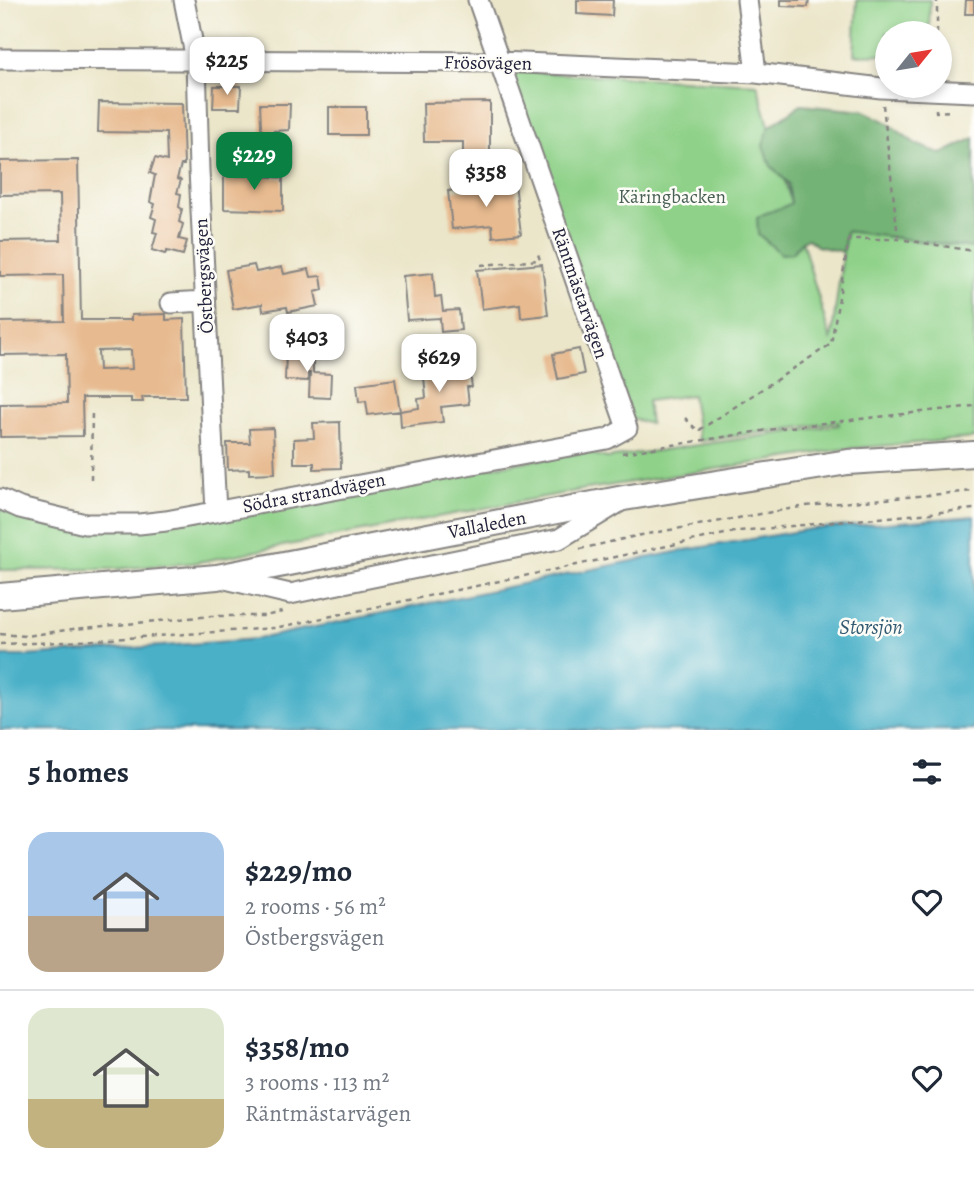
<!DOCTYPE html>
<html lang="en">
<head>
<meta charset="utf-8">
<style>
	:root { --surface:#fff; --page:#f6f6f7; --text:#1f2937; --muted:#747a83; --line:#e0e1e3; --accent:#0b8043 }
	body { margin:0; font-family:Alegreya,serif; background:var(--page); color:var(--text); height:100vh; display:flex; flex-direction:column; font-size:26px; white-space:nowrap }
	* { box-sizing:border-box; margin:0 }
	p { font-size:23px; color:var(--muted) }
	.icon { flex:none; width:38px; height:38px; fill:none; stroke:currentColor; stroke-width:2; stroke-linecap:round; stroke-linejoin:round }
	.map { position:relative; height:730px; overflow:hidden }
	.side { display:flex; flex-direction:column; background:var(--surface); flex:1 }
	.side>* { flex:none }
	.needle { width:46px; rotate:60deg }
	.controls { position:absolute; left:875px; top:21px; display:grid; gap:14px }
	.controls a { display:grid; place-items:center; width:77px; height:77px; border-radius:50%; background:var(--surface); box-shadow:0 4px 10px #0003; font-size:35px }
	.price { position:absolute; translate:-50% -60px; padding:0 16px; border-radius:14px; background:#fff; color:#222; font-size:23px; line-height:46px; filter:drop-shadow(0 2px 4px #0008) }
	.price::after { content:''; position:absolute; left:50%; top:42px; width:21px; height:16px; margin-left:-10px; background:inherit; clip-path:polygon(0 0,100% 0,50% 100%) }
	.price.selected { background:var(--accent); color:#fff }
	ul { padding:0; list-style:none }
	li { display:flex; align-items:center; gap:21px; height:175px; padding:0 28px }
	li+li { border-top:2px solid var(--line) }
	li span { display:grid; place-items:center; flex:none; width:196px; height:140px; border-radius:21px; color:#555 }
	li>.icon { margin-inline-start:auto }
	span .icon { width:84px; height:84px; fill:#fffc; stroke-width:1 }
	li b { font-size:30px }
	h2 { display:flex; justify-content:space-between; align-items:center; height:84px; padding:0 28px; font-size:30px }
	.map>svg:first-child { display:block }
</style>
</head>
<body>
<div class="map">
<svg width="974" height="730" viewBox="0 0 974 730">
	<rect width="100%" height="100%" fill="#fdfcf7"/>
	<filter id="ink" filterUnits="userSpaceOnUse"><feTurbulence type="fractalNoise" baseFrequency=".0143" numOctaves="2"/><feDisplacementMap in="SourceGraphic" scale="14" xChannelSelector="R" yChannelSelector="G"/><feConvolveMatrix kernelMatrix="1 2 1 2 8 2 1 2 1" color-interpolation-filters="sRGB"/></filter>
	<filter id="wash" filterUnits="userSpaceOnUse"><feTurbulence type="fractalNoise" baseFrequency=".00686" numOctaves="4" result="noise"/><feDisplacementMap in="SourceGraphic" scale="28" xChannelSelector="R" yChannelSelector="G"/><feGaussianBlur stdDeviation="1.57" result="paint"/><feColorMatrix in="noise" values="0 0 0 0 0 0 0 0 0 0 0 0 0 0 0 0 0 1.4 0 .05"/><feComposite in="paint" operator="in"/></filter>
	<g filter="url(#wash)">
		<rect width="100%" height="100%" fill="#ebe6c9"/>
		<path fill="#8fd189" stroke="#587a62" stroke-width="2" d="M857,0H930L929,33H887V54L854,55Z
			M509,71L757,84L831,341L846,231L974,248V438L844,449L581,490L193,563L116,569L0,570V509L44,525L92,531L585,452L607,458L839,425L838,422L699,441L692,395L647,401L650,424L628,418Z"/>
		<path fill="#73b375" stroke="#4a6a58" stroke-width="2" d="M801,105L864,111L885,121L916,144L942,154L974,138V248L846,231L843,252L817,246L808,239L802,241L792,253L781,254L758,234L757,218C768,210 780,210 791,203L788,183L771,166L763,146L769,127Z"/>
		<path fill="#49b0c8" stroke="#366982" stroke-width="2" d="M974,516V730H0V656H25L257,639L685,550L811,529Z"/>
		<g id="blocks">
			<path fill="#e7ba8f" fill-rule="evenodd" d="M577,0H613L612,16L577,14Z
				M781,0H809L808,7L781,6Z
				M966,0H974V14H965Z
				M214,86H241L240,108H213Z
				M99,102L182,103L184,165H181L177,179L181,180L177,193L181,194L179,207L182,209L179,222L183,224L179,239L187,241L183,255L167,251L165,254L152,250L157,233L153,232L156,219L151,217L155,204L150,202L155,175L150,173L155,158L167,161L166,133L98,132Z
				M490,102V154H463V142H424L423,103Z
				M260,104H290L289,130L273,131L272,144H262Z
				M329,107H366V135H329Z
				M78,160L81,320H131V315L166,314V320L184,319L186,397H142L143,402H131V398H82L83,436L0,437V404L67,403L66,354L0,355V322L64,321L63,275L0,276V241L61,240L60,194L0,195V161ZM131,350L132,369L99,370L98,351Z
				M251,168H257L260,176L283,178V211L224,209V176H247L248,171Z
				M515,183L521,234L493,237L492,225L452,229L448,191Z
				M542,264L548,315L521,318L520,304L482,309L477,270Z
				M254,265L256,272L282,267L284,274L309,269L311,277L321,276L323,290L315,292L318,306L288,312L287,307L263,311L262,304L233,309L226,270Z
				M433,273L435,297L441,296L443,311L459,310L461,330L441,332L440,318L407,320L403,276Z
				M579,349L584,374L558,379L553,354Z
				M286,351L313,352V373L331,374L330,398L309,397L310,373H308V381L285,380Z
				M463,361L465,373H470L472,387H467L469,404L441,407L443,422L401,427L400,411L419,408L418,399L426,398L423,366Z
				M395,379L400,411L368,415L366,401L359,402L357,384Z
				M340,422L341,468L314,469V463H294V439L314,438L313,423Z
				M273,428L275,473L249,474V469L228,470L227,443H250L249,429Z"/>
		</g>
	</g>
	<g filter="url(#ink)">
		<use href="#blocks" fill-opacity="0" stroke="#868482" stroke-width="2"/>
		<g fill="none" stroke-linecap="round" stroke-linejoin="round">
			<g stroke="#868482" stroke-width="23">
				<path id="minor" d="M184,0L196,60L199,170L216,512
					M747,0L756,73
					M0,59L500,62L756,73L881,88L974,92
					M171,303L205,301
					M0,499L20,508L85,524H139L166,521L607,439L627,428L478,0
					M221,578L290,594L559,539L618,503"/>
			</g>
			<g stroke="#868482" stroke-width="28">
				<path id="major" d="M0,596L217,577L624,498L848,462L974,454"/>
			</g>
			<path stroke="#868482" stroke-width="2.5" stroke-dasharray="5 5" stroke-linecap="butt" d="M937,33V0
				M883,105L898,237
				M936,109V112L951,111
				M452,185L502,176
				M481,265L540,260L538,254
				M685,418L698,431L831,344L849,239H899L974,251
				M622,453L781,428L974,406
				M91,479L92,409
				M580,549L636,536L806,506L974,491
				M0,634L26,636L73,629L211,616H265L282,612
				M0,644L66,642L275,628L739,531L974,509"/>
			<use href="#minor" stroke="#fff" stroke-width="19"/>
			<use href="#major" stroke="#fff" stroke-width="24"/>
		</g>
	</g>
	<g text-anchor="middle" dominant-baseline="central" stroke-width="5" stroke-linejoin="round" paint-order="stroke">
		<g font-size="19" fill="#22223b" stroke="#fdfcf7">
			<text transform="translate(488 63) rotate(1)">Frösövägen</text>
			<text transform="translate(204 276) rotate(-93)">Östbergsvägen</text>
			<text transform="translate(580 293) rotate(71)">Räntmästarvägen</text>
			<text transform="translate(314 493) rotate(-11)">Södra strandvägen</text>
			<text transform="translate(487 525) rotate(-11)">Vallaleden</text>
		</g>
		<g font-size="19" fill="#485f56" stroke="#fdfcf7">
			<text x="672" y="197">Käringbacken</text>
		</g>
		<g font-size="21" font-style="italic" fill="#325b73" stroke="#fdfcf7">
			<text x="871" y="627">Storsjön</text>
		</g>
	</g>
</svg>
<div class="controls">
<a><svg class="needle" viewBox="-14 -14 28 28"><path d="M0-13l5 13h-10z" fill="#e53935"/><path d="M0 13l5-13h-10z" fill="#747a83"/></svg></a>
</div>
<b class="price" style="left:227px;top:97px">$225</b>
<b class="price selected" style="left:254px;top:192px">$229</b>
<b class="price" style="left:486px;top:209px">$358</b>
<b class="price" style="left:307px;top:374px">$403</b>
<b class="price" style="left:439px;top:394px">$629</b>
</div>
<section class="side">
<h2>5 homes<svg class="icon" aria-label="filters" viewBox="0 0 24 24"><path d="M4 7h16M4 17h16"/><circle cx="9" cy="7" r="2"/><circle cx="15" cy="17" r="2"/></svg></h2>
<ul>
<li><span style="background:linear-gradient(#a9c7e8 60%,#b9a48a 0)"><svg class="icon" aria-label="home" viewBox="0 0 24 24"><path d="M3 11l9-7 9 7M6 9v11h12V9"/></svg></span><div><b>$229/mo</b><p>2 rooms · 56 m²</p><p>Östbergsvägen</p></div><svg class="icon" aria-label="heart" viewBox="0 0 24 24"><path d="M12 20l-8-8c-3-5 5-10 8-4 3-6 11-1 8 4z"/></svg></li>
<li><span style="background:linear-gradient(#dfe7d0 65%,#c2b280 0)"><svg class="icon" aria-label="home" viewBox="0 0 24 24"><path d="M3 11l9-7 9 7M6 9v11h12V9"/></svg></span><div><b>$358/mo</b><p>3 rooms · 113 m²</p><p>Räntmästarvägen</p></div><svg class="icon" aria-label="heart" viewBox="0 0 24 24"><path d="M12 20l-8-8c-3-5 5-10 8-4 3-6 11-1 8 4z"/></svg></li>
</ul>
</section>
</body>
</html>
